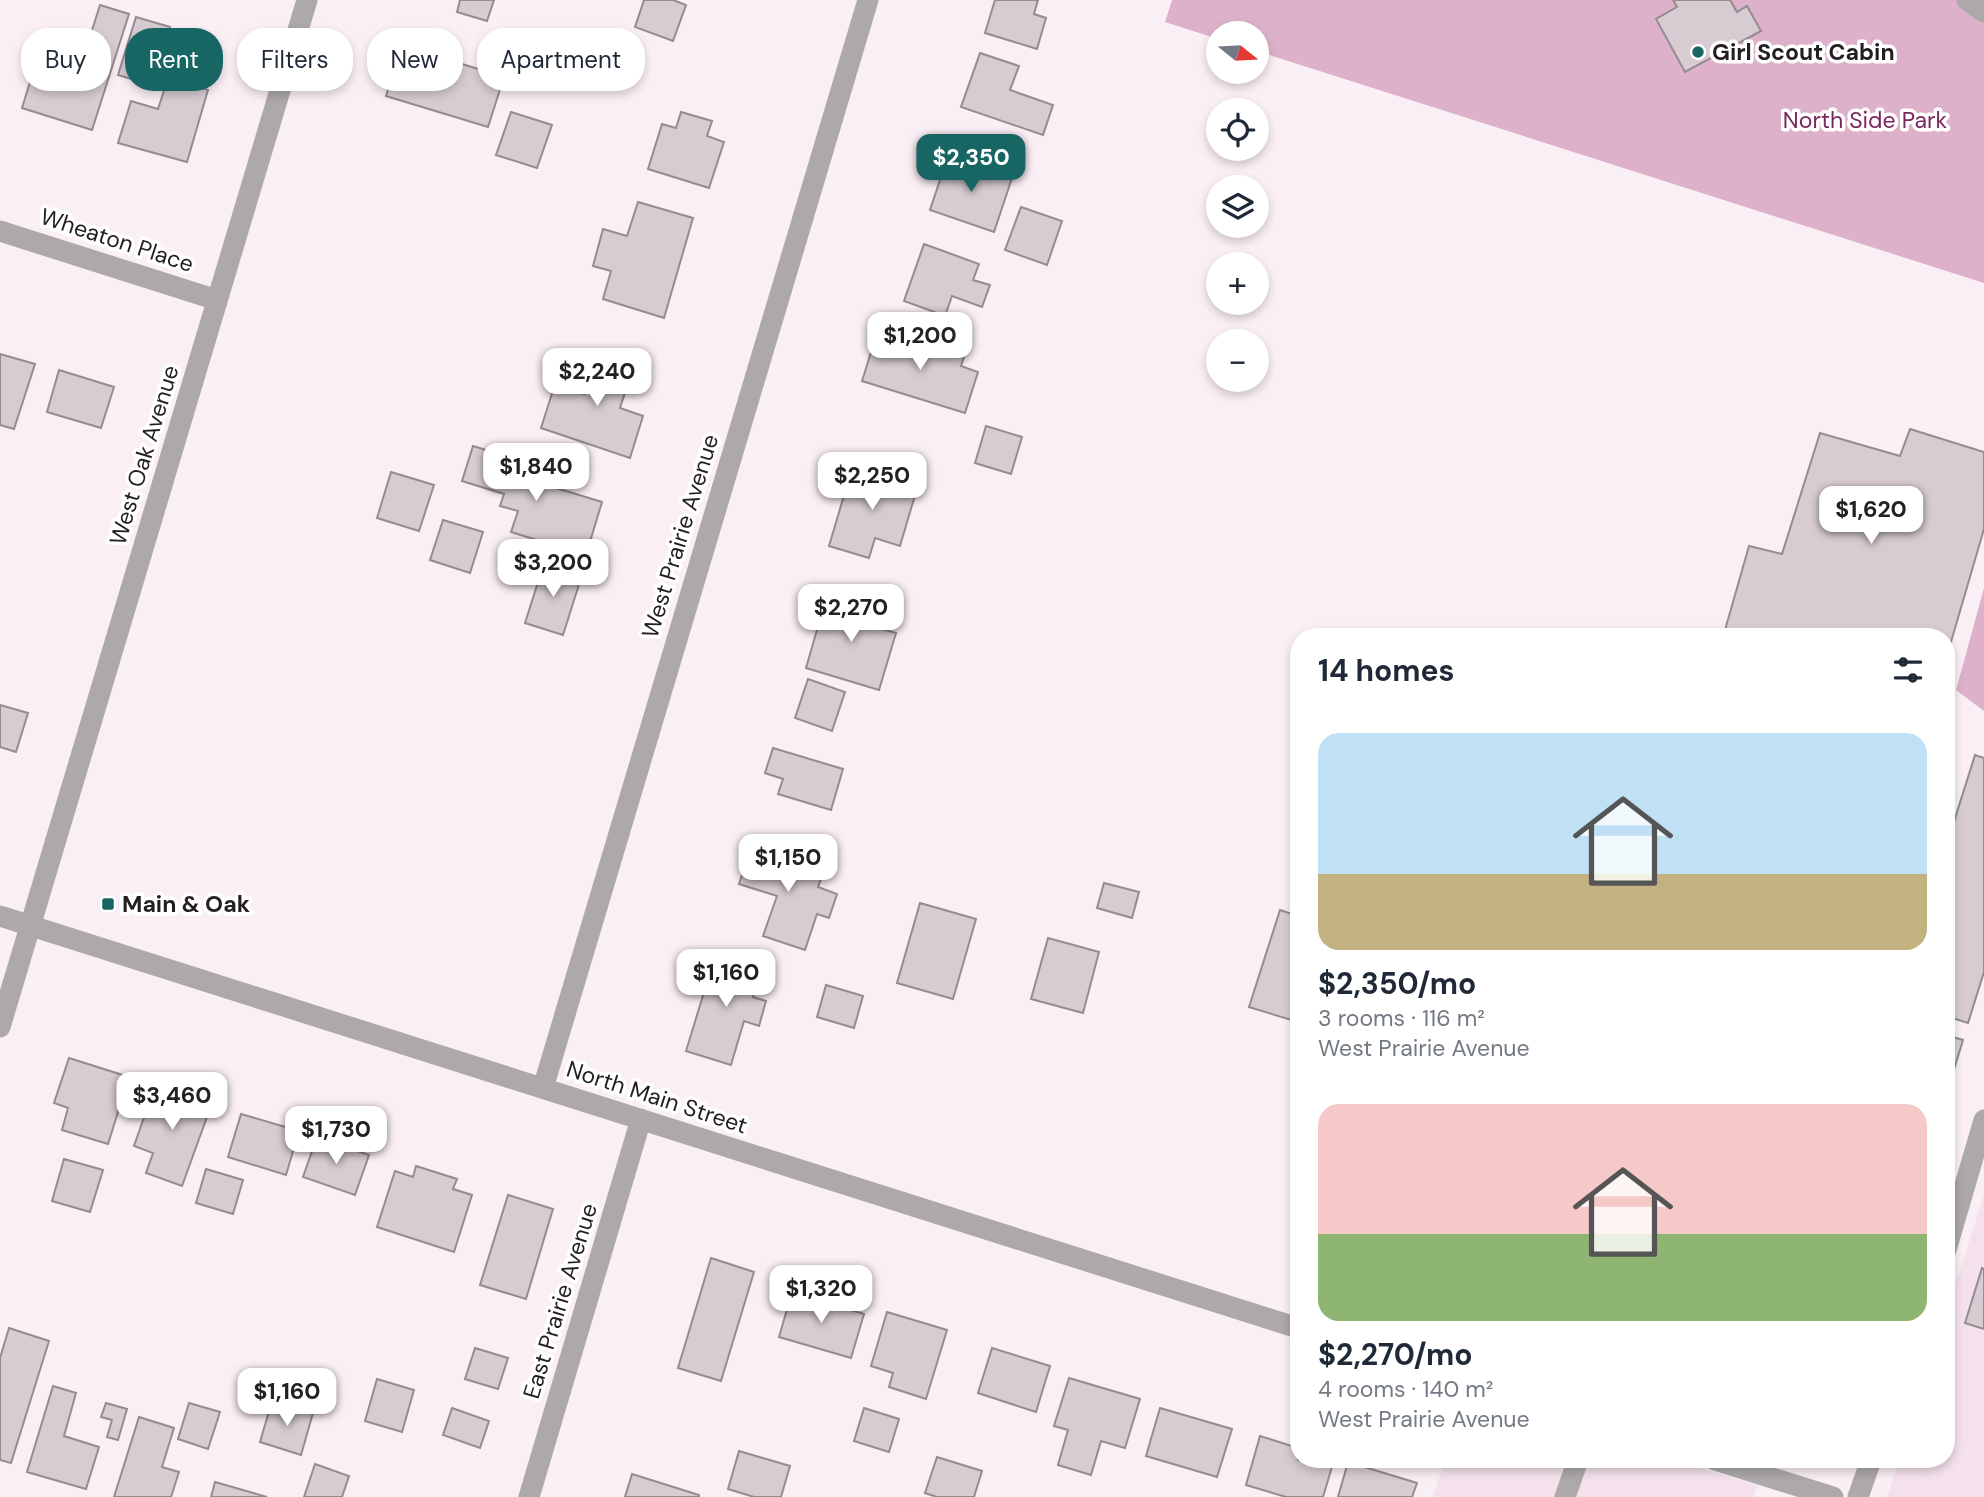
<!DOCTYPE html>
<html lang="en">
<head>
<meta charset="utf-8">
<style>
	:root { --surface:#fff; --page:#f6f6f7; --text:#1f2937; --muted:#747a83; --accent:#186664 }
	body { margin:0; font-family:"DM Sans",sans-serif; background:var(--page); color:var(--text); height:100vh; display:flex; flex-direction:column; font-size:26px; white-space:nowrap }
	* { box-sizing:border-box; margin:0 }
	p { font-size:23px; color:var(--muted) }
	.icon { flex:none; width:38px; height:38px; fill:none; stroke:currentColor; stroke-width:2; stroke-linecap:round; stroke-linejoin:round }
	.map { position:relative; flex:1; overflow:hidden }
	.sheet { position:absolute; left:1290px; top:628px; width:665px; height:840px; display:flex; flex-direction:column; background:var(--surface); border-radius:28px; box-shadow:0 4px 10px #0003 }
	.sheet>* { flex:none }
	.guide { position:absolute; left:21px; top:28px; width:665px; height:63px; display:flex; gap:14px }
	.needle { width:46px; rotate:108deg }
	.fabs { position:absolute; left:1206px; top:21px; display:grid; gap:14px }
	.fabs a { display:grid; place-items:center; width:63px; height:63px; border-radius:50%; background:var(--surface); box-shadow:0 4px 10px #0003; font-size:35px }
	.price { position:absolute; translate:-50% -60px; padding:0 16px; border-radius:14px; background:#fff; color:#222; font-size:23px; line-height:46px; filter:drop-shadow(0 2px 4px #0008) }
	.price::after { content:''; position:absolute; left:50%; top:42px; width:21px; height:16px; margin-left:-10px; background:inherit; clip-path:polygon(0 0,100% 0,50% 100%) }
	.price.on { background:var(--accent); color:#fff }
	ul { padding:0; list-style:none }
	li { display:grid; align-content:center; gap:14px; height:371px; padding:0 28px }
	li span { display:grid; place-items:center; height:217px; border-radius:21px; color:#555 }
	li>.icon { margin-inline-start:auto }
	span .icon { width:126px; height:126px; fill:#fffc; stroke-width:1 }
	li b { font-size:30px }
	h2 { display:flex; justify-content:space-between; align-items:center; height:84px; padding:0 28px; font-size:30px }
	.chip { padding:0 24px; border-radius:28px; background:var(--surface); box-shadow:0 4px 10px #0003; font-size:24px; line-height:63px }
	.chip.on { background:var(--accent); color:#fff }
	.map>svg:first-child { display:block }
</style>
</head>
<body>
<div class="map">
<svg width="1984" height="1497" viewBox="0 0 1984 1497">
	<rect width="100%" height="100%" fill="#faeff5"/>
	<path fill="#f4e1ec" d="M1984,1195V1497H1887L1899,1460H1946V1313Z
		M1445,1460H1672L1757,1485L1753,1497H1433Z"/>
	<path fill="#ddb1ca" d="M1172,0H1984V283L1257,51L1256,33H1218V39L1165,22Z
		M1984,588V711L1956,690Z"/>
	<path fill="#d7ccd2" stroke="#958b91" stroke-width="2" d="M460,0H494L487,21L457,12Z
		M644,0H673L686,5L673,41L635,27Z
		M995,0H1038L1034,14L1046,18L1037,49L985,33Z
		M1673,0H1730L1737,12L1747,6L1761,31L1685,72L1656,19L1677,7Z
		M100,5L129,14L92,130L22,108L41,46L83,59Z
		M136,17L170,27L152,85L118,75Z
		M401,45L504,77L488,127L386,96Z
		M980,53L1019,66L1010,90L1053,105L1043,135L961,107Z
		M168,78L208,90L187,162L118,143L131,101L158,109Z
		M511,112L552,125L537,168L496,155Z
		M681,112L712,121L707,136L724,142L709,188L648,169L662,124L676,128Z
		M948,156L1012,178L994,232L930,210Z
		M638,202L693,218L664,318L603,299L611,271L593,266L603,229L627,236Z
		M1021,207L1062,221L1047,265L1005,250Z
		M924,244L979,264L973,280L990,285L982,307L952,296L945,316L904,301Z
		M878,330L964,357L961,366L978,372L965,413L862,381Z
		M599,350L635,362L620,408L643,416L630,458L541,428L555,384L584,394Z
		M0,354L35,364L14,429L0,425Z
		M59,370L114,387L101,428L47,412Z
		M986,426L1022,437L1011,474L975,463Z
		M1910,429L1984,452V529L1946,659V637H1723L1749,546L1782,554L1820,433L1900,456Z
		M473,446L522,461L517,476L602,502L586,555L511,532L518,511L500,506L504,494L462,481Z
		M853,465L918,485L900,546L875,538L869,558L829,546Z
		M391,472L434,485L419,531L377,518Z
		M443,520L483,532L470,573L430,560Z
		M544,563L582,575L563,635L525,623Z
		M827,595L880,611L875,627L896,633L879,690L806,668Z
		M808,679L845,692L832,731L795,718Z
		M0,705L28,713L16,752L0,747Z
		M773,748L843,769L831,810L778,794L783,779L765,773Z
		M1975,755L1984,758V972L1968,1023L1946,1016V847Z
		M753,843L825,868L818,887L837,894L829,918L817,914L805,950L763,936L777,896L739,884Z
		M1104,883L1139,892L1132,918L1097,908Z
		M920,903L976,919L953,999L897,983Z
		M1280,910L1298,916V1022L1249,1007Z
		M1048,938L1099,952L1083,1013L1031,999Z
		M716,953L762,967L753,997L766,1001L759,1026L744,1021L731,1065L686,1051Z
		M826,985L863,996L854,1028L817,1017Z
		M1946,1035L1963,1040L1946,1096Z
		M69,1058L129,1077L108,1144L62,1130L68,1108L54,1103Z
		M156,1083L212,1103L182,1186L146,1173L153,1153L134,1146Z
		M241,1114L299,1131L286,1175L228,1157Z
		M317,1137L369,1155L355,1195L303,1177Z
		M64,1159L103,1170L90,1212L52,1201Z
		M416,1166L457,1179L453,1189L472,1195L454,1252L377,1227L395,1171L413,1177Z
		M206,1169L243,1180L233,1214L196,1203Z
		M508,1195L553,1209L526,1299L480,1285Z
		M711,1258L754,1272L721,1381L678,1368Z
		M1982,1268L1984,1269V1329L1965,1323Z
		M792,1292L864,1314L851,1358L779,1337Z
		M887,1312L947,1330L926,1399L889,1387L893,1373L871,1366Z
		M9,1328L49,1341L11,1463L0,1460V1358Z
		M475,1348L508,1358L498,1389L465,1379Z
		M992,1348L1050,1366L1036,1412L978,1393Z
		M1069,1378L1140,1399L1125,1448L1101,1441L1091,1475L1058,1465L1068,1430L1054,1426Z
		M377,1379L414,1390L402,1432L365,1421Z
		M53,1386L76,1393L64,1436L99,1447L86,1489L27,1472Z
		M272,1401L313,1413L301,1455L260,1442Z
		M106,1403L127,1409L118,1440L107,1437L112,1420L101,1417Z
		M189,1403L220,1412L208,1449L178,1439Z
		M452,1408L489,1421L480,1448L443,1435Z
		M864,1408L899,1419L889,1452L854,1441Z
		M1160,1408L1232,1429L1217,1477L1146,1456Z
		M139,1417L174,1428L162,1467L179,1472L171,1497H114Z
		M1260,1436L1298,1448V1460H1334L1323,1497H1286L1246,1485Z
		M739,1451L790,1466L781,1497H754L728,1489Z
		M937,1457L982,1471L974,1497H937L925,1493Z
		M1348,1462L1417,1483L1412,1497H1338Z
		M315,1464L349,1476L342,1497H304Z
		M632,1474L699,1495V1497H625Z
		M215,1482L267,1497H211Z"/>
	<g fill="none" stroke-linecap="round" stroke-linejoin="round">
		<path stroke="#ada9ab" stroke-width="21" d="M1967,0L1984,12
			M0,231L217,300
			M0,916L1298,1328
			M0,1027L307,0
			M543,1088L868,0
			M1946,1250L1984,1120
			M1715,1460L1833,1497
			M529,1497L641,1119
			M1565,1497L1578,1460
			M1858,1497L1871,1460"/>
	</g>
	<g fill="#186664" stroke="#fff" stroke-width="2.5">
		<circle cx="1698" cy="52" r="7"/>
		<rect x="101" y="897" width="14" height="14" rx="3.5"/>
	</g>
	<g text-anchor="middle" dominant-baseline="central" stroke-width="7" stroke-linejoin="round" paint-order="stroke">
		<g font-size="23" font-weight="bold" fill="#231f21" stroke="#fff" text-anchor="start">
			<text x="1712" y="52">Girl Scout Cabin</text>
			<text x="122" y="904">Main &amp; Oak</text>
		</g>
		<g font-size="23" fill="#79285e" stroke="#fff">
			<text x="1865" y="120">North Side Park</text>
		</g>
		<g font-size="23" fill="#231f21" stroke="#fff">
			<text transform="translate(117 240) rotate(18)">Wheaton Place</text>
			<text transform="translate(144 455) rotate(-73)">West Oak Avenue</text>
			<text transform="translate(680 536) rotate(-73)">West Prairie Avenue</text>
			<text transform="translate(657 1097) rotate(18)">North Main Street</text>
			<text transform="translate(560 1301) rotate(-73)">East Prairie Avenue</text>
		</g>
	</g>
</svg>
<div class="fabs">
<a><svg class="needle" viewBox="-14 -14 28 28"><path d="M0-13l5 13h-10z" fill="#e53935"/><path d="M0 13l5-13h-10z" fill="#747a83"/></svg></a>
<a><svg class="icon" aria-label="locate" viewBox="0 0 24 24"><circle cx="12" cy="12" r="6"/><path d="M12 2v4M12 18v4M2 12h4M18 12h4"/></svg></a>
<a><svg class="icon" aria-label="layers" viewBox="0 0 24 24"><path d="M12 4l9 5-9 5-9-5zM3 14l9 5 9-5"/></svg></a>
<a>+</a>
<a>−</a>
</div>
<b class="price on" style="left:971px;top:194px">$2,350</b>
<b class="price" style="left:920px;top:372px">$1,200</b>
<b class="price" style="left:597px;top:408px">$2,240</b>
<b class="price" style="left:536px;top:503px">$1,840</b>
<b class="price" style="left:872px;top:512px">$2,250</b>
<b class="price" style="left:1871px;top:546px">$1,620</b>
<b class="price" style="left:553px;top:599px">$3,200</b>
<b class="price" style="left:851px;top:644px">$2,270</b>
<b class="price" style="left:788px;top:894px">$1,150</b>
<b class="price" style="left:726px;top:1009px">$1,160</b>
<b class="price" style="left:172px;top:1132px">$3,460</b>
<b class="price" style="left:336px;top:1166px">$1,730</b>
<b class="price" style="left:821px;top:1325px">$1,320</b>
<b class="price" style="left:287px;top:1428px">$1,160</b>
<div class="guide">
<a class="chip">Buy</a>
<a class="chip on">Rent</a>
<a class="chip">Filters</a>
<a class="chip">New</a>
<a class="chip">Apartment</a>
</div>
<section class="sheet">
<h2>14 homes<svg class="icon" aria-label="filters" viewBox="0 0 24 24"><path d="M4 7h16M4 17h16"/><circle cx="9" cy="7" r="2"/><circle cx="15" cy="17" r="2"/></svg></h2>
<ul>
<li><span style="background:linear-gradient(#bfe0f5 65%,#c2b280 0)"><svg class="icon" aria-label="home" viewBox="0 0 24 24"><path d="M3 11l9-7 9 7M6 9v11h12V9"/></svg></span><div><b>$2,350/mo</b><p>3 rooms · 116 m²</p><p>West Prairie Avenue</p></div></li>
<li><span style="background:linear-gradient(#f6c9c9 60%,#8fb573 0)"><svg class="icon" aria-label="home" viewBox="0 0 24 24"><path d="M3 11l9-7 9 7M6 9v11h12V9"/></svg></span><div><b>$2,270/mo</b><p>4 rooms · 140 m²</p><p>West Prairie Avenue</p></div></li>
</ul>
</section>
</div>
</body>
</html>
